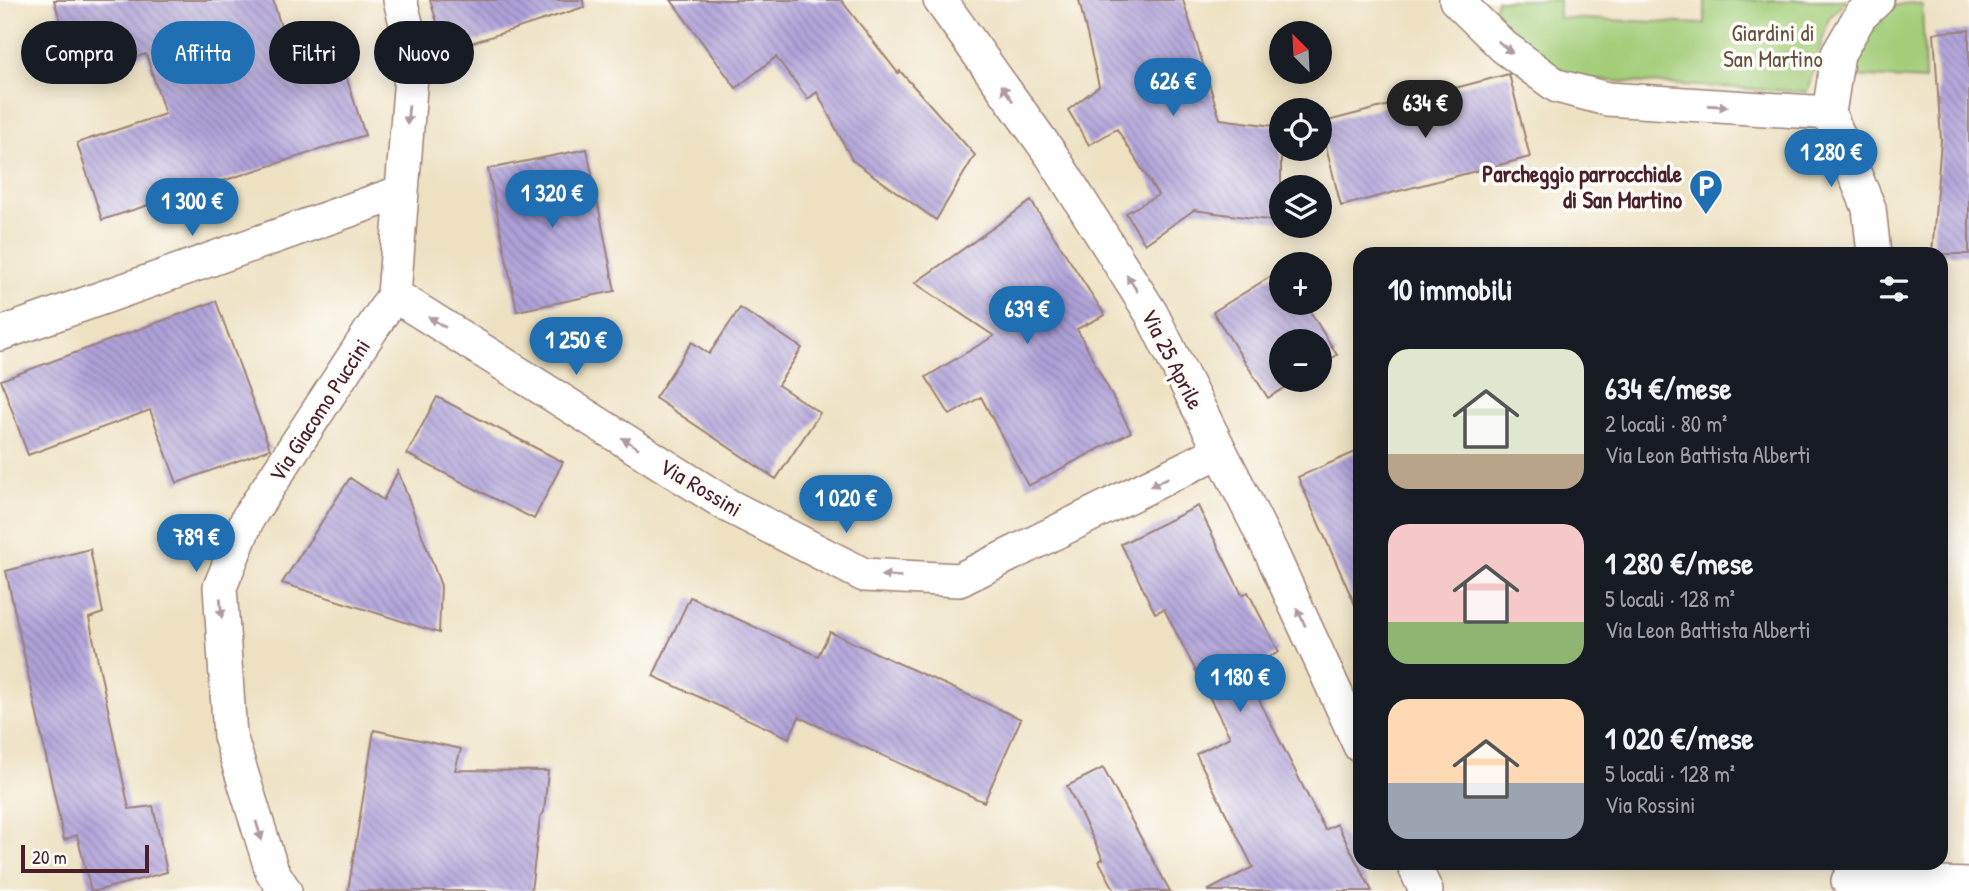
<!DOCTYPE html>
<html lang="it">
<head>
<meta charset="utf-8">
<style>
	:root { --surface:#171b24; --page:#20242c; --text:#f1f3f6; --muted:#9ea1a6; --accent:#1f6fb2 }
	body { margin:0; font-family:"Patrick Hand",sans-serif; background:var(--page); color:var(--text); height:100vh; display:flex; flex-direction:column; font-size:26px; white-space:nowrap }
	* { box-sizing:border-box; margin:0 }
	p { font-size:23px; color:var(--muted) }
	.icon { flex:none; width:38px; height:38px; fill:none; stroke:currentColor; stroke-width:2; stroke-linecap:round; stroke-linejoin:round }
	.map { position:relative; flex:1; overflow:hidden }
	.drawer { position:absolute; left:1353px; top:247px; width:595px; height:623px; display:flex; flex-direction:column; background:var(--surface); border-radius:21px; box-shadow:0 4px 18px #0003 }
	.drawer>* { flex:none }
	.banner { position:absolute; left:21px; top:21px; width:665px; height:63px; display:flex; gap:14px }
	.needle { width:46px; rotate:336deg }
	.tools { position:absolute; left:1269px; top:21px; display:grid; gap:14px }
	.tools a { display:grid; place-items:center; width:63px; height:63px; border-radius:50%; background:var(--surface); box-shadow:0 4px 18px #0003; font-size:35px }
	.scale { position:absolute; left:21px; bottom:18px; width:128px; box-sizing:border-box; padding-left:7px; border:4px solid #4a1f2b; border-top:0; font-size:19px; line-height:24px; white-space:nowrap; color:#4a1f2b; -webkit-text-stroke:5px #fdfcf7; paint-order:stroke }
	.price { position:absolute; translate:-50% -60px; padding:0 16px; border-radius:24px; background:var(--accent); color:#fff; font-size:23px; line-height:46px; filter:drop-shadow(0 2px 4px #0008) }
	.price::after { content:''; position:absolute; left:50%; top:42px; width:21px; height:16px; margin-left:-10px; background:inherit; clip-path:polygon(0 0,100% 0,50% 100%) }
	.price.selected { background:#222; color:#fff }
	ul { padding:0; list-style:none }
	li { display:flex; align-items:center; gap:21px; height:175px; padding:0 35px }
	li span { display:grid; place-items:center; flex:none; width:196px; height:140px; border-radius:21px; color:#555 }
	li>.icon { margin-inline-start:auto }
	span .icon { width:84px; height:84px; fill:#fffc; stroke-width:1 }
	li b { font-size:30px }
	h2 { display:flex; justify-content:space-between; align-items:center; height:84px; padding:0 35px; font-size:30px }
	.tag { padding:0 24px; border-radius:32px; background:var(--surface); box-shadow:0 4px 18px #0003; font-size:24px; line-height:63px }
	.tag.selected { background:var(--accent); color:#fff }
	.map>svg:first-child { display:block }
</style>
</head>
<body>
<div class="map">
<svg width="1969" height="891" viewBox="0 0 1969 891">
	<defs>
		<pattern id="building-back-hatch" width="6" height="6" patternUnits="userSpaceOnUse" patternTransform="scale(1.75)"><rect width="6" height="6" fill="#aea1d9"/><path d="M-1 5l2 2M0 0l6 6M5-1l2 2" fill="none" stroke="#9083b0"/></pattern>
	</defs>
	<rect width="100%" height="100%" fill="#fdfcf7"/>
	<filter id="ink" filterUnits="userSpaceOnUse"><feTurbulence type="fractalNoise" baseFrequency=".0143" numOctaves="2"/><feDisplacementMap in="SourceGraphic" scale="14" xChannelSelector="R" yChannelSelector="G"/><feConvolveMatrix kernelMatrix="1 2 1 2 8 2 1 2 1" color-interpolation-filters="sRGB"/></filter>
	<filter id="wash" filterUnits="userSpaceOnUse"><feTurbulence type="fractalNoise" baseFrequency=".00686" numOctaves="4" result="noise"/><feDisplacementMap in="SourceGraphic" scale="28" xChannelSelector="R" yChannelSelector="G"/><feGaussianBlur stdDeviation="1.57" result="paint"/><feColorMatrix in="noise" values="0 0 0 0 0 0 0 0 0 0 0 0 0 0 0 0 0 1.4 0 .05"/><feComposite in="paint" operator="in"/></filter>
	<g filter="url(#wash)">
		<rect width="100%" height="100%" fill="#ede1c2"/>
		<path fill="#a3cd79" stroke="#767652" stroke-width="2" d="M1497,0H1559V18L1705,24V0H1847L1829,18L1807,92L1594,80L1557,72L1525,47L1493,13Z
			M1912,3L1922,5L1925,80L1851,76C1851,57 1866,29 1880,15C1888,6 1900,4 1912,3Z"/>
		<g id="blocks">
			<path fill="url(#building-back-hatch)" d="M54,0H273L289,54L334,39L365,135L102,220L77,143L165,114L146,54L110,65L106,49L72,60Z
				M430,0H583L584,7L446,51Z
				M671,0H841L898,73L900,71L975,155L936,220L852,160L817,92L808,99L776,57L736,88Z
				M1079,0H1183L1220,119L1281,127V222L1194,210L1145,244L1126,213L1158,195L1117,129L1089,145L1068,110L1099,86Z
				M1969,30V254H1932L1941,140L1934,33Z
				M1509,74L1530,157L1341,206L1320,123Z
				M587,149L615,291L517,311L488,169Z
				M1031,201L1105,315L1077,329L1131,432L1028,486L981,397L950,415L926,377L994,336L915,283Z
				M1281,270V303H1305L1337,355L1320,366V341H1281V380H1297L1268,398L1213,312Z
				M216,301L270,449L177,483L150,410L28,455L1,380Z
				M740,308L802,348L778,385L820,413L776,479L655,398L692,342L709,354Z
				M437,397L563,462L534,519L407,454Z
				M1360,450V616L1298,477Z
				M398,471L441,586L439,633L282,583L350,478L383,500Z
				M1198,506L1242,595L1248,592L1279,652L1244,670L1325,830L1337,824L1372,891H1207L1253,867L1196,754L1230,737L1164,609L1155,613L1121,544Z
				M90,549L103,613L89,618L129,809L153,806L167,872L96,891H91L77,835L64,840L6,571Z
				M690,597L818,656L830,632L1021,719L984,802L799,717L789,738L653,676Z
				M374,730L461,749L455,770L548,771L544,812L540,817L531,891H348Z
				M1103,768L1170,891H1115L1099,861L1103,859L1067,786Z"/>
		</g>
	</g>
	<g filter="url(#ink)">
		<use href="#blocks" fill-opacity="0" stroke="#9c8076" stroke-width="2"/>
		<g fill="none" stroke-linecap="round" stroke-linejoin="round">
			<g stroke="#9c8076" stroke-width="36">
				<path id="street" d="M940,0L1052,156L1151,313L1272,554L1360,746
					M1456,0L1504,47L1557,86L1607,99L1829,113
					M1829,113L1869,208L1874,254
					M1829,113L1838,54L1860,16L1877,0
					M394,295L729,506L864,575L959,580L1220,451
					M0,334L401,192
					M1413,863L1426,891
					M1848,881L1969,885
					M285,891L272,871L230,736L220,587L248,518L394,295L413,50L400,0"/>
			</g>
			<use href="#street" stroke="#fff" stroke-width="33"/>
		</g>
		<defs><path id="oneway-solid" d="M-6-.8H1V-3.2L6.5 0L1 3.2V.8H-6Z" transform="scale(1.75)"/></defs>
		<g fill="#ae9aa0">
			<use href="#oneway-solid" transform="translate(1505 47) rotate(40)"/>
			<use href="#oneway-solid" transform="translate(1007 93) rotate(-126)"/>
			<use href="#oneway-solid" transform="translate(1718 106) rotate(4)"/>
			<use href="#oneway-solid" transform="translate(408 115) rotate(95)"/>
			<use href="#oneway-solid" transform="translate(1132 283) rotate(-122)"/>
			<use href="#oneway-solid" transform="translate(437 322) rotate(-148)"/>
			<use href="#oneway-solid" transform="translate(630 443) rotate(-148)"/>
			<use href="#oneway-solid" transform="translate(1159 482) rotate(154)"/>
			<use href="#oneway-solid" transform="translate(891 576) rotate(-177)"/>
			<use href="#oneway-solid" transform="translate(221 608) rotate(86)"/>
			<use href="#oneway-solid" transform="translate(1301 617) rotate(-115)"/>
			<use href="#oneway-solid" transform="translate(259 831) rotate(73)"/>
		</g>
	</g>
	<defs>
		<g id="parking-pin" transform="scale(1.75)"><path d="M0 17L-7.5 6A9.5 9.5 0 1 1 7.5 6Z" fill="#1f6fb2" stroke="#fdfcf7"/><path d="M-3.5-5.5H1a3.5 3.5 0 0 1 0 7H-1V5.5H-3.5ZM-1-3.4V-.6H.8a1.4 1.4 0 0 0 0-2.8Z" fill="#fff"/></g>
	</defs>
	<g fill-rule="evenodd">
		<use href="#parking-pin" x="1706" y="186"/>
	</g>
	<g text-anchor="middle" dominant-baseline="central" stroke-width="7" stroke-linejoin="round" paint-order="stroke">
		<g font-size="23" fill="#655342" stroke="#fdfcf7">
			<text x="1773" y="32">Giardini di<tspan x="1773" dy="26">San Martino</tspan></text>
		</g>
		<g font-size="23" font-weight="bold" fill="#4a1f2b" stroke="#fdfcf7" text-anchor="end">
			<text x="1682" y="173">Parcheggio parrocchiale<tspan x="1682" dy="26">di San Martino</tspan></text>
		</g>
		<g font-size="23" fill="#4a1f2b" stroke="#fdfcf7">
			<text transform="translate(1173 359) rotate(63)">Via 25 Aprile</text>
			<text transform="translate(319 410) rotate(-57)">Via Giacomo Puccini</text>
			<text transform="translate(701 487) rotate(31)">Via Rossini</text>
		</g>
	</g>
</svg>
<div class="tools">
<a><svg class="needle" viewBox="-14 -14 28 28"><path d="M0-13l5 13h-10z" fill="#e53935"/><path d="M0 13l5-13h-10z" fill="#9ea1a6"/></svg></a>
<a><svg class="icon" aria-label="locate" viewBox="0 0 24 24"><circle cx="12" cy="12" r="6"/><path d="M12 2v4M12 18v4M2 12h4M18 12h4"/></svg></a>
<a><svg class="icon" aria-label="layers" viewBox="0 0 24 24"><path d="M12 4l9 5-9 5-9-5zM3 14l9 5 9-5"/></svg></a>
<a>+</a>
<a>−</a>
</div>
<div class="scale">20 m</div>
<b class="price" style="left:1173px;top:118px">626 €</b>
<b class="price selected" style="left:1425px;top:140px">634 €</b>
<b class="price" style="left:1831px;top:189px">1 280 €</b>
<b class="price" style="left:552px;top:230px">1 320 €</b>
<b class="price" style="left:192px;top:238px">1 300 €</b>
<b class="price" style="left:1027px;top:346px">639 €</b>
<b class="price" style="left:576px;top:377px">1 250 €</b>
<b class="price" style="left:846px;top:535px">1 020 €</b>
<b class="price" style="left:196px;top:574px">789 €</b>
<b class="price" style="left:1240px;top:714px">1 180 €</b>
<div class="banner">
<a class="tag">Compra</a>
<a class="tag selected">Affitta</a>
<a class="tag">Filtri</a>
<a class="tag">Nuovo</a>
</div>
<section class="drawer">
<h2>10 immobili<svg class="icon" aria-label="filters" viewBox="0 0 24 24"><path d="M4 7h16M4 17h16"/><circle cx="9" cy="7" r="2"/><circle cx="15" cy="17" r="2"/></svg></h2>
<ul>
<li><span style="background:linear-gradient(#dfe7d0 75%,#b9a48a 0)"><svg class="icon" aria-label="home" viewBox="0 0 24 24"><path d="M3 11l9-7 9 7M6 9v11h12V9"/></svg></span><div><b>634 €/mese</b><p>2 locali · 80 m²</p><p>Via Leon Battista Alberti</p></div></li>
<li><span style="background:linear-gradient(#f6c9c9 70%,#8fb573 0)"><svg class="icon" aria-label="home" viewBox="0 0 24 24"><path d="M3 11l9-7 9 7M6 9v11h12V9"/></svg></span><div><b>1 280 €/mese</b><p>5 locali · 128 m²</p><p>Via Leon Battista Alberti</p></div></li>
<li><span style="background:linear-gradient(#ffd9b3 60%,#9aa5b1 0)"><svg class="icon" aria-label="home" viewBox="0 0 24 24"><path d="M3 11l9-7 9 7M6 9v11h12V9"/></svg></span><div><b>1 020 €/mese</b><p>5 locali · 128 m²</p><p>Via Rossini</p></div></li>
</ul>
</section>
</div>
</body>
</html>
